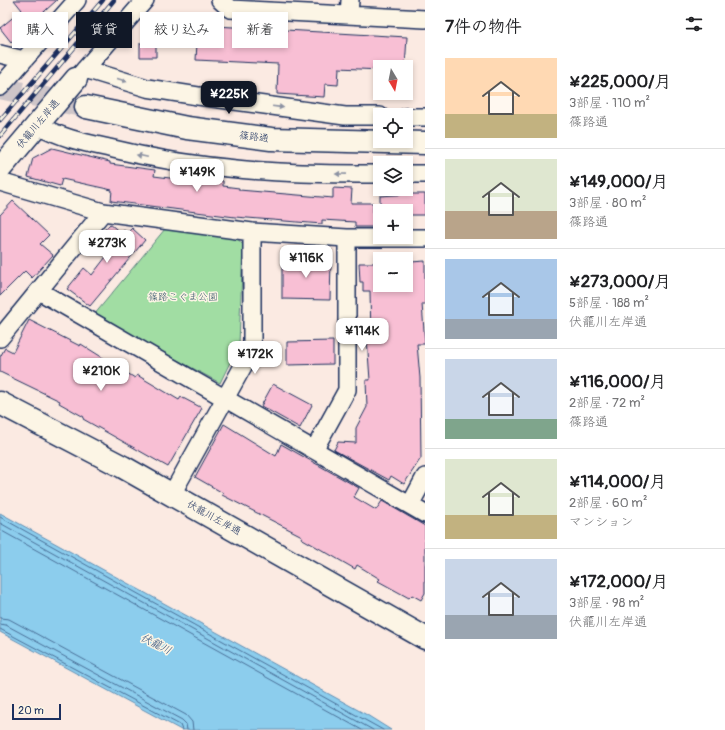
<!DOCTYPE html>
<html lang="ja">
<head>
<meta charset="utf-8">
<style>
	:root { --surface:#fff; --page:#f6f6f6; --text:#202124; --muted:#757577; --line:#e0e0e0; --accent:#111827 }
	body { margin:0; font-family:Pangolin,"Klee One",sans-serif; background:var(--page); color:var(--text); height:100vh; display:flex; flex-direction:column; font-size:15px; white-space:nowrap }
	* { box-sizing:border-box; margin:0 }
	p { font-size:13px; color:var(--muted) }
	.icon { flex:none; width:22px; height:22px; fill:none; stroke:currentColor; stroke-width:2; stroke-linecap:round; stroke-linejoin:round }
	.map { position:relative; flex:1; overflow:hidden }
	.panel { display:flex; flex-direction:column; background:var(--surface); width:300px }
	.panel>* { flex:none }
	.guide { position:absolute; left:12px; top:12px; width:353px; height:36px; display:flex; gap:8px }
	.needle { width:26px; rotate:170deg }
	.tools { position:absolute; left:373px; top:60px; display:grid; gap:8px }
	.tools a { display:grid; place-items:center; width:40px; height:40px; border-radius:0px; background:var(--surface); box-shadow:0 2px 6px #0003; font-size:20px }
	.scale { position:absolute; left:12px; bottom:10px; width:49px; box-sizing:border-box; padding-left:4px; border:2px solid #1b2f5e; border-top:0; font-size:11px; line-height:14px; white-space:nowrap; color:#1b2f5e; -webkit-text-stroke:3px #fcf5e5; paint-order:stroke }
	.price { position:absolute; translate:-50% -34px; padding:0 9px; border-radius:8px; background:#fff; color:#222; font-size:13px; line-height:26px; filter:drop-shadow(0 1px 2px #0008) }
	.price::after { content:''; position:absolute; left:50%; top:24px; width:12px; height:9px; margin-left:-6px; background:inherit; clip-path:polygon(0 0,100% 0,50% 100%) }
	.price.selected { background:var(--accent); color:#fff }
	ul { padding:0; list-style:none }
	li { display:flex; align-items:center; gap:12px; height:100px; padding:0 20px }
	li+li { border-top:1px solid var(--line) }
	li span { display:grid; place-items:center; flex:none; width:112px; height:80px; border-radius:0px; color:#555 }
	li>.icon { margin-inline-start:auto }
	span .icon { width:48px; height:48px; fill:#fffc; stroke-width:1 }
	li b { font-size:17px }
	h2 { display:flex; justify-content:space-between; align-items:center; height:48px; padding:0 20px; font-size:17px }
	.chip { padding:0 14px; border-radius:0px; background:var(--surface); box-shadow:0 2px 6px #0003; font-size:14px; line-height:36px }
	.chip.selected { background:var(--accent); color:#fff }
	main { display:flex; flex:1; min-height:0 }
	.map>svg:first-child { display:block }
</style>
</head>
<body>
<main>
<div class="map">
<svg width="425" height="730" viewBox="0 0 425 730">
	<rect width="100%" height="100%" fill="#fbeae2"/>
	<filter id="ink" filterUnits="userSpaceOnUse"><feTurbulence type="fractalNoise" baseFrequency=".025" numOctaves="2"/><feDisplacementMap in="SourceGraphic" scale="8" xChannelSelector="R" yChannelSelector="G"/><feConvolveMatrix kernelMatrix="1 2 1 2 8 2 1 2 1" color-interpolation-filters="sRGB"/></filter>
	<g filter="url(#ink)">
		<path fill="#a1dda3" stroke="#5e8680" d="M165,229L237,238L243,245L239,344L220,383L94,315Z"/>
		<path fill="#8ccded" stroke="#5f8eb4" d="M0,513L367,715L391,730H181L0,632Z"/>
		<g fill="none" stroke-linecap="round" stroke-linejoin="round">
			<path stroke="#486e97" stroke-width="1" d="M0,517L383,730
				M0,523L373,730
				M0,530L362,730
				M0,618L9,619L186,715L192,722L193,730
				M0,624L6,625L182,720L186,724L187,730
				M0,629L180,725L182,730"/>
		</g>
		<path fill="#f8bfd4" stroke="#1b2f5e" d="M14,0H57L11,42L0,28L22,10Z
			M198,25L407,37L405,67H380V70L339,68L338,85L325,84L324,97L277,94L278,64L196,60Z
			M156,42V57H140V43Z
			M52,148L110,162V164L155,170L154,176L201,182L202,178L223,181V186L239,188V190L333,198V188L352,189L351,203H373V227H355V222L322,220V224L235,217L111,201L112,190L62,179L60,186L28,177L33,158Z
			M410,194H425V215H406V211H380V196Z
			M13,201L49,235L40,244L53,255L32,278L25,271L0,296V215Z
			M110,224L121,233L124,230L127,233L132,228L145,240L90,306L67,289L84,268L92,275L112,249L98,237Z
			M291,253L304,254L303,262H331L330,300L282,299V261L291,262Z
			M425,261V304H422L425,344H417L420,378L421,458L404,484L391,476L389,480L334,450L338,442L356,443V428L367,407L366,380H370L367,339H371L370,291H363V282H360L359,263H380V285H406V266L411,265V262Z
			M29,320L80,346L81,344L135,378L137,375L179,400L181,397L202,408L168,467L83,419L84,417L59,403L60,401L0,372V357L5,348L13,352Z
			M333,341V364L287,365V342Z
			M273,384L312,405L300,428L261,406Z
			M224,424L276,456L281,444L359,488L354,497L376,510L382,501L425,526V593L421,600L412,595L409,598L378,581L380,579L357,565L355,569L301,538L302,536L222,495L223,493L195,477Z"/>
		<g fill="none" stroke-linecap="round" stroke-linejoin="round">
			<path stroke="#cec5c8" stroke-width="22" stroke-dasharray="22 11" stroke-linecap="butt" d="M0,88L86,107"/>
			<g stroke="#1b2f5e" stroke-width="20">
				<path id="street" d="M220,0L230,9L425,19
					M349,15L350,0
					M0,54L24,60
					M85,69L147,88L198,96L345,116H380
					M79,76L145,0
					M0,87L77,0
					M406,117H425
					M38,125C62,138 82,142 109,148C197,170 289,175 380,174
					M406,174H425
					M0,182L103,212L252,232L347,238H425
					M39,291L425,514
					M0,338L103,212
					M314,450L347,390V238
					M172,494L252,350V232
					M410,505L425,477"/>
			</g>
			<g stroke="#1b2f5e" stroke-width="25">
				<path id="secondary" d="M86,107L187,128L271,139L425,143
					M0,169L76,79
					M0,403L123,467L425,638"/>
			</g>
			<use href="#street" stroke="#fcf5e5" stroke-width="17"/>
			<use href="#secondary" stroke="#fcf5e5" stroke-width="22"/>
			<g stroke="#1b2f5e" stroke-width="4.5">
				<path id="rail" d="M0,120L103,0
					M0,136L114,0"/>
			</g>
			<use href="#rail" stroke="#fcf5e5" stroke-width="3" stroke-dasharray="9" stroke-linecap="butt"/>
		</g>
		<defs><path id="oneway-solid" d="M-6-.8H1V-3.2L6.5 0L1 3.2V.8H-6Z"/></defs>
		<g fill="#8c92a2">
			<use href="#oneway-solid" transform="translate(122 80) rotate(17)"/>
			<use href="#oneway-solid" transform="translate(278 107) rotate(7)"/>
			<use href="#oneway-solid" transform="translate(142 156) rotate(-168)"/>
			<use href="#oneway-solid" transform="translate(341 174) rotate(-179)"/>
		</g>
	</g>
	<g text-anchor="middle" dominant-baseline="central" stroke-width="3" stroke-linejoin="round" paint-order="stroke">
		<g font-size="10" fill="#1b2f5e" stroke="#fcf5e5">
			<text transform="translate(38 124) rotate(-50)">伏籠川左岸通</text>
			<text transform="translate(254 137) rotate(7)">篠路通</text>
			<text transform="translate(214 518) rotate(29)">伏籠川左岸通</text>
		</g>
		<g font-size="10" fill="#3c5a6f" stroke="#fcf5e5">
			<text x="183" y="297">篠路こぐま公園</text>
		</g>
		<g font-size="11" font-style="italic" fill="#375682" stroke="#fcf5e5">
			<text transform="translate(156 644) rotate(27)">伏籠川</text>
		</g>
	</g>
</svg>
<div class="tools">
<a><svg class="needle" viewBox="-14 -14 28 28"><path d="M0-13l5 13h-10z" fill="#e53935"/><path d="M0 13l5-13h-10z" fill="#757577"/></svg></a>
<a><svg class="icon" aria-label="locate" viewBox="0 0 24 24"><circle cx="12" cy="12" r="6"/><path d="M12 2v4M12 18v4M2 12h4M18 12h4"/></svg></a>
<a><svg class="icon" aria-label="layers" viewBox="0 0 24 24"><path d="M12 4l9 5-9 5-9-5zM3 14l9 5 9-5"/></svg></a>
<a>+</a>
<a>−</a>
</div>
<div class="scale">20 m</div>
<b class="price selected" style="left:229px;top:115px">¥225K</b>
<b class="price" style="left:197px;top:193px">¥149K</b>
<b class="price" style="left:107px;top:264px">¥273K</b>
<b class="price" style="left:306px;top:279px">¥116K</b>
<b class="price" style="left:362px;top:352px">¥114K</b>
<b class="price" style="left:255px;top:375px">¥172K</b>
<b class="price" style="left:101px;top:392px">¥210K</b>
<div class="guide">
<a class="chip">購入</a>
<a class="chip selected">賃貸</a>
<a class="chip">絞り込み</a>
<a class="chip">新着</a>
</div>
</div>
<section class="panel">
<h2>7件の物件<svg class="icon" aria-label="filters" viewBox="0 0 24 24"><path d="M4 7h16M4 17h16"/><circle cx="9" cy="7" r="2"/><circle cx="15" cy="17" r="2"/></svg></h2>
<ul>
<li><span style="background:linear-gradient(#ffd9b3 70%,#c2b280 0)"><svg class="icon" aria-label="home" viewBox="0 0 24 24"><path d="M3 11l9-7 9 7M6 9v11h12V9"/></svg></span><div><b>¥225,000/月</b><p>3部屋 · 110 m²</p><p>篠路通</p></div></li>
<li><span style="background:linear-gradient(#dfe7d0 65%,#b9a48a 0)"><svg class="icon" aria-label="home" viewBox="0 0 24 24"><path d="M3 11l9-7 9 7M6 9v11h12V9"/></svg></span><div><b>¥149,000/月</b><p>3部屋 · 80 m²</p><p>篠路通</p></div></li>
<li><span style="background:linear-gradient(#a9c7e8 75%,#9aa5b1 0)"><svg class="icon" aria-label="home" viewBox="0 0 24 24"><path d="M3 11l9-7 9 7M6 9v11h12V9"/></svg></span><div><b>¥273,000/月</b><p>5部屋 · 188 m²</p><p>伏籠川左岸通</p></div></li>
<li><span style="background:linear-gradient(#c9d6e8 75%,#7fa58c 0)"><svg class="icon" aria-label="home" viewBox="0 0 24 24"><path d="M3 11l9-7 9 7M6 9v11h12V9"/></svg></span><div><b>¥116,000/月</b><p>2部屋 · 72 m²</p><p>篠路通</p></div></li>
<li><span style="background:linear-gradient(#dfe7d0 70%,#c2b280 0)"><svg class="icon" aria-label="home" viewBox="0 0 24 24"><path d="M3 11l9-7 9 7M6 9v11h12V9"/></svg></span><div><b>¥114,000/月</b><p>2部屋 · 60 m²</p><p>マンション</p></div></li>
<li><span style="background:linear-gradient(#c9d6e8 70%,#9aa5b1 0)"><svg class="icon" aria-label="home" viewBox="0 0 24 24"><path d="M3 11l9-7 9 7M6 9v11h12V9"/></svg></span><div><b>¥172,000/月</b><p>3部屋 · 98 m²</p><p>伏籠川左岸通</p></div></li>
</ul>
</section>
</main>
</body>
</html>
